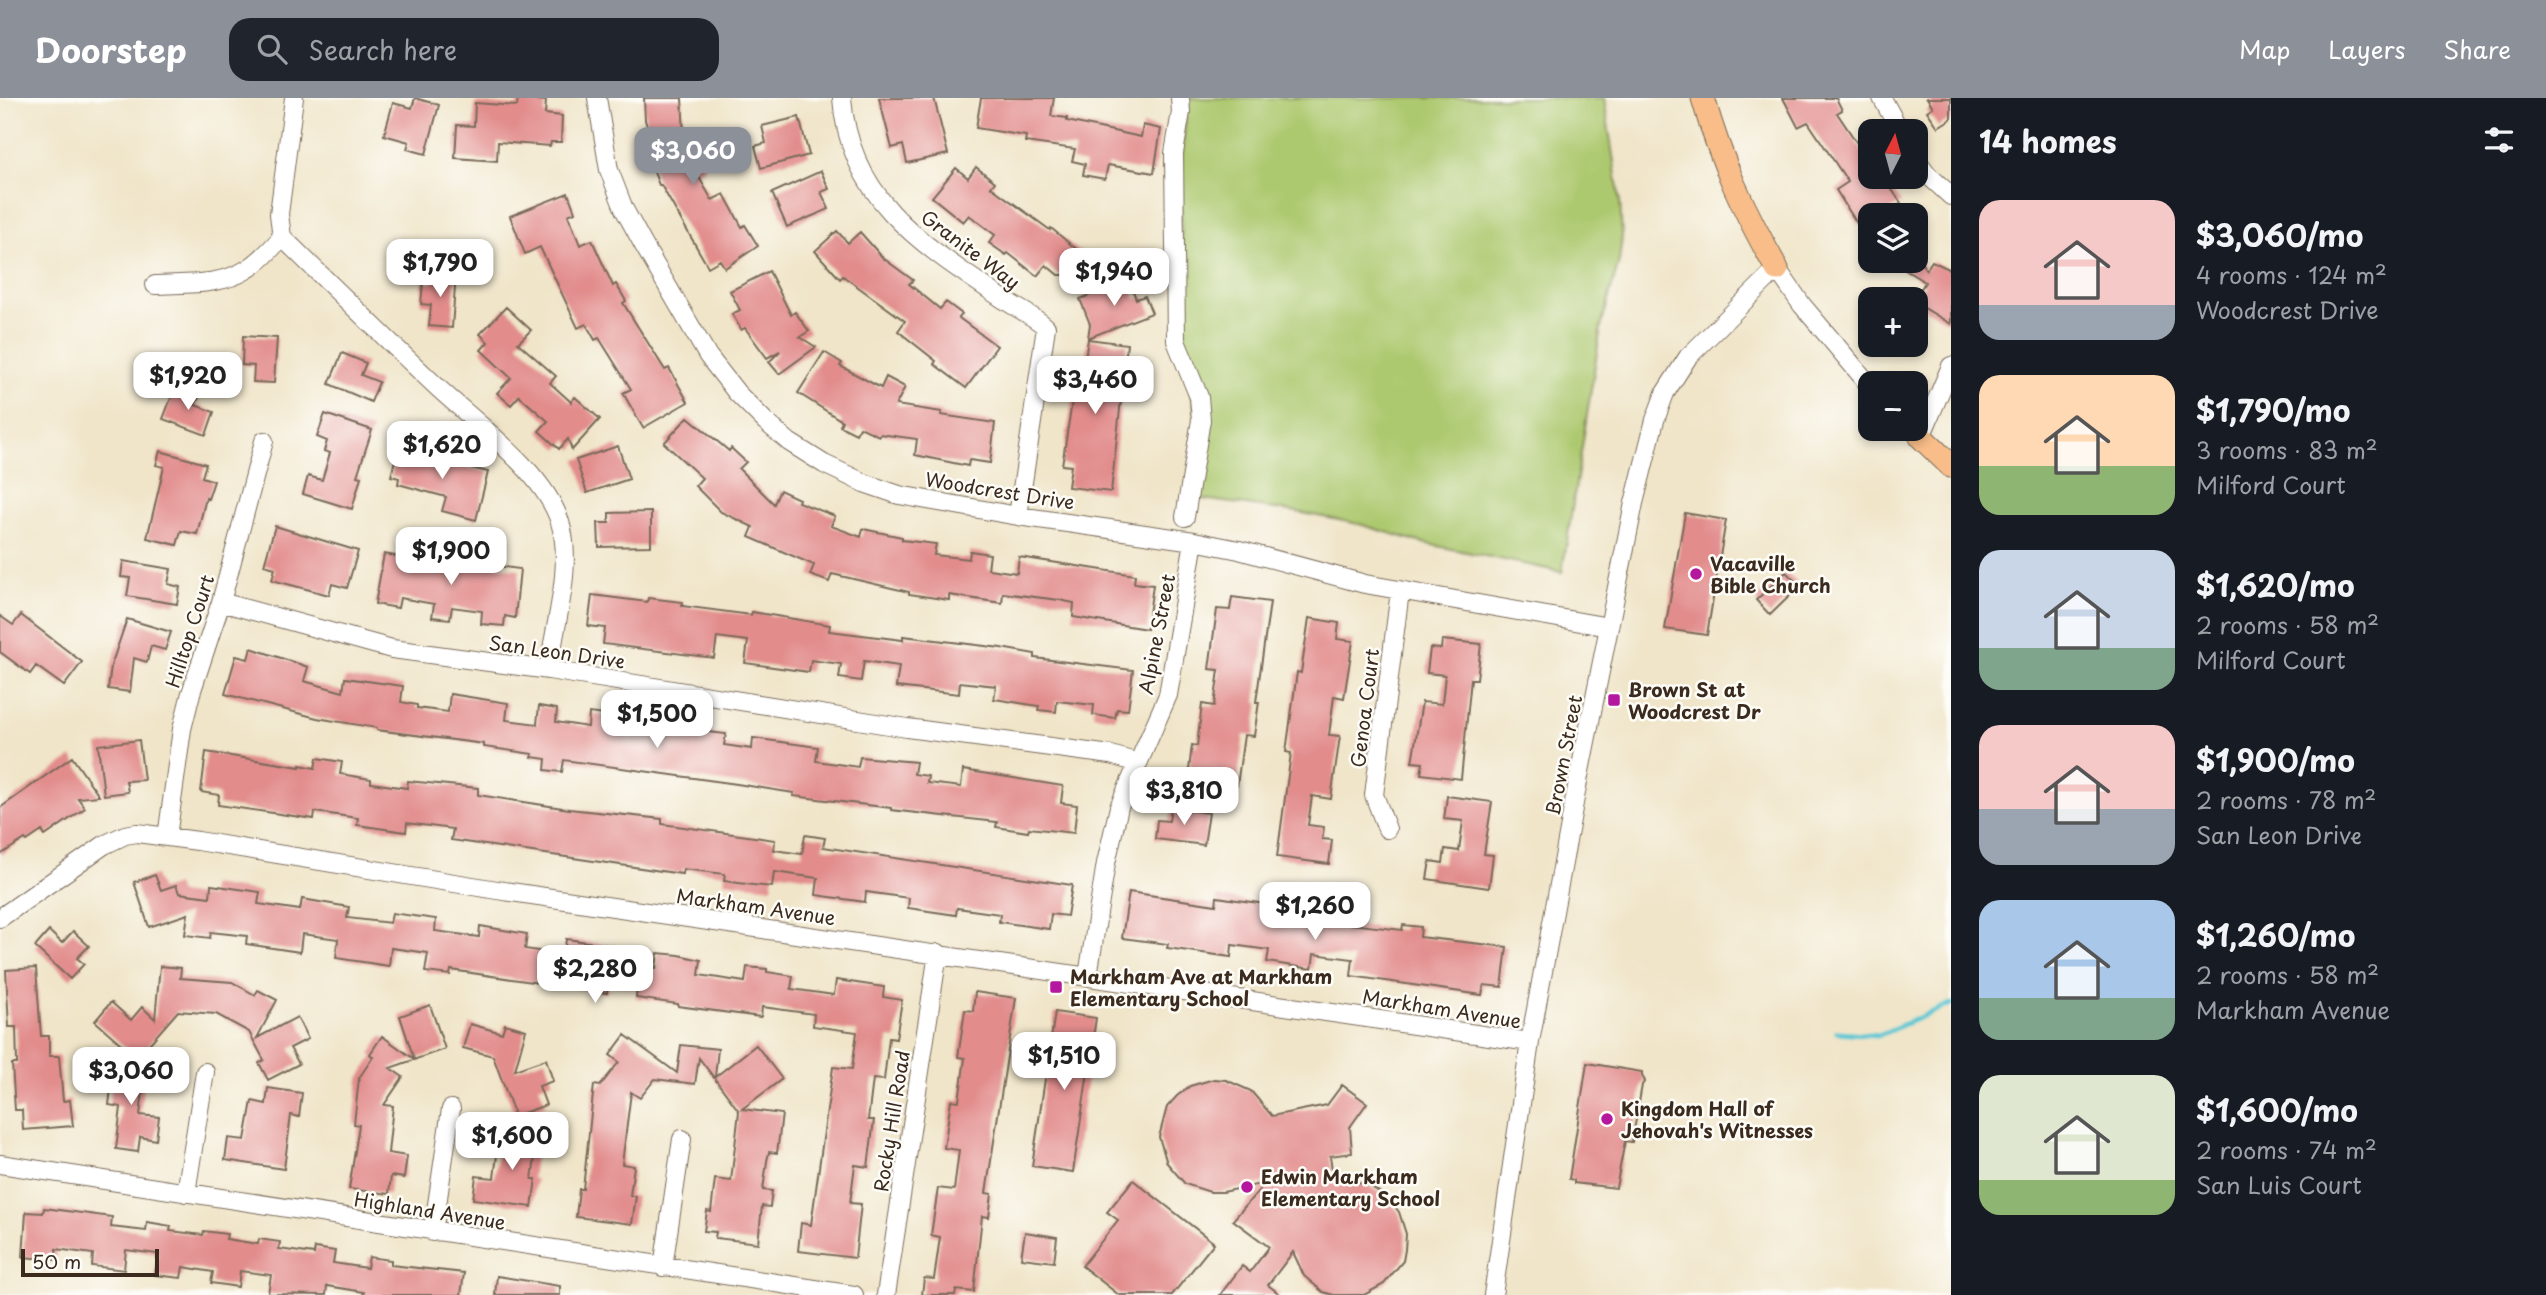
<!DOCTYPE html>
<html lang="en">
<head>
<meta charset="utf-8">
<style>
	:root { --surface:#171b24; --page:#20242c; --text:#f1f3f6; --muted:#9ea1a6; --accent:#8c9099 }
	body { margin:0; font-family:"Playpen Sans",sans-serif; background:var(--page); color:var(--text); height:100vh; display:flex; flex-direction:column; font-size:26px; white-space:nowrap }
	* { box-sizing:border-box; margin:0 }
	p { font-size:23px; color:var(--muted) }
	.icon { flex:none; width:38px; height:38px; fill:none; stroke:currentColor; stroke-width:2; stroke-linecap:round; stroke-linejoin:round }
	.map { position:relative; flex:1; overflow:hidden }
	.side { display:flex; flex-direction:column; background:var(--surface); width:595px }
	.side>* { flex:none }
	.needle { width:46px; rotate:6deg }
	.tools { position:absolute; left:1858px; top:21px; display:grid; gap:14px }
	.tools a { display:grid; place-items:center; width:70px; height:70px; border-radius:14px; background:var(--surface); box-shadow:0 4px 10px #0003; font-size:35px }
	.scale { position:absolute; left:21px; bottom:18px; width:138px; box-sizing:border-box; padding-left:7px; border:4px solid #3b2a1e; border-top:0; font-size:19px; line-height:24px; white-space:nowrap; color:#3b2a1e; -webkit-text-stroke:5px #fdfcf7; paint-order:stroke }
	.price { position:absolute; translate:-50% -60px; padding:0 16px; border-radius:14px; background:#fff; color:#222; font-size:23px; line-height:46px; filter:drop-shadow(0 2px 4px #0008) }
	.price::after { content:''; position:absolute; left:50%; top:42px; width:21px; height:16px; margin-left:-10px; background:inherit; clip-path:polygon(0 0,100% 0,50% 100%) }
	.price.on { background:var(--accent); color:#fff }
	ul { padding:0; list-style:none }
	li { display:flex; align-items:center; gap:21px; height:175px; padding:0 28px }
	li span { display:grid; place-items:center; flex:none; width:196px; height:140px; border-radius:21px; color:#555 }
	li>.icon { margin-inline-start:auto }
	span .icon { width:84px; height:84px; fill:#fffc; stroke-width:1 }
	li b { font-size:30px }
	h2 { display:flex; justify-content:space-between; align-items:center; height:84px; padding:0 28px; font-size:30px }
	header { display:flex; align-items:center; gap:42px; box-sizing:border-box; height:98px; padding:0 35px; background:var(--accent); color:#fff }
	header strong { font-size:33px }
	nav { display:flex; gap:38px; margin-inline-start:auto; font-size:24px }
	.search { width:490px; height:63px; background:var(--page); display:flex; align-items:center; gap:18px; box-sizing:border-box; padding:0 24px; border-radius:21px; color:var(--muted); font-size:26px }
	main { display:flex; flex:1; min-height:0 }
	.map>svg:first-child { display:block }
</style>
</head>
<body>
<header>
<strong>Doorstep</strong>
<div class="search"><svg class="icon" aria-label="search" viewBox="0 0 24 24"><circle cx="10" cy="10" r="6"/><path d="M15 15l6 6"/></svg>Search here</div>
<nav><a>Map</a><a>Layers</a><a>Share</a></nav>
</header>
<main>
<div class="map">
<svg width="1951" height="1197" viewBox="0 0 1951 1197">
	<rect width="100%" height="100%" fill="#fdfcf7"/>
	<filter id="ink" filterUnits="userSpaceOnUse"><feTurbulence type="fractalNoise" baseFrequency=".0143" numOctaves="2"/><feDisplacementMap in="SourceGraphic" scale="14" xChannelSelector="R" yChannelSelector="G"/><feConvolveMatrix kernelMatrix="1 2 1 2 8 2 1 2 1" color-interpolation-filters="sRGB"/></filter>
	<filter id="wash" filterUnits="userSpaceOnUse"><feTurbulence type="fractalNoise" baseFrequency=".00686" numOctaves="4" result="noise"/><feDisplacementMap in="SourceGraphic" scale="28" xChannelSelector="R" yChannelSelector="G"/><feGaussianBlur stdDeviation="1.57" result="paint"/><feColorMatrix in="noise" values="0 0 0 0 0 0 0 0 0 0 0 0 0 0 0 0 0 1.4 0 .05"/><feComposite in="paint" operator="in"/></filter>
	<g filter="url(#wash)">
		<rect width="100%" height="100%" fill="#f0e5c9"/>
		<path fill="#adc96f" stroke="#747a46" stroke-width="2" d="M1188,0H1604L1620,103L1622,139L1619,163L1601,229L1562,474L1423,445L1359,426L1297,414L1195,400L1202,354L1182,240L1181,65Z"/>
		<g fill="none" stroke-linecap="round" stroke-linejoin="round">
			<path stroke="#5bc7d4" stroke-width="5" d="M1837,934L1879,937L1951,906"/>
		</g>
		<g id="blocks">
			<path fill="#e28c8c" d="M415,0L439,7L426,56L407,51L409,44L384,37L393,5L412,10Z
				M518,0L546,3L545,16L562,18L561,44H551L550,48L498,44L497,63L455,60L457,27L474,28L475,5L517,8Z
				M644,0H682L684,36L692,33L705,71L696,74L712,102L724,96L742,129L745,127L758,148L725,170L720,162L708,169L661,87H659L652,69L660,66L645,22Z
				M879,0H934L948,56L907,65L903,47L892,50Z
				M981,0H1054L1051,18L1067,20V23L1141,39L1143,27L1161,31L1154,75L1108,67L1105,81L1083,77L1085,66L1072,63L1075,51L1025,44L1026,38L976,30Z
				M1783,0H1836L1842,12L1837,15L1871,66V79H1881L1885,84L1886,83L1901,105L1881,117L1879,114L1871,117L1858,127L1836,92L1848,84L1808,24L1798,29Z
				M1927,0H1951V21L1938,29L1927,13L1933,9Z
				M799,19L809,57L761,70L755,48L766,45L762,28Z
				M976,69L995,84L991,89L1050,132L1051,130L1081,155L1064,177H1058L1046,167L1037,178L1008,155L1006,157L989,145L995,137L969,117L963,124L932,99L956,70L968,80Z
				M821,73L829,91L821,94L829,111L787,129L772,95Z
				M568,95L575,114L568,117L580,147L592,142L613,188L616,186L626,203L623,205L665,272L669,270L688,304L643,330L623,295L631,291L599,240L595,242L586,226L578,230L540,149L525,156L510,118Z
				M837,133L848,145L860,134L883,160L913,182L909,186L940,211L946,204L962,216L959,220L997,248L966,290L934,266L936,263L898,233L905,223L843,178L840,181L815,153Z
				M1890,163H1920L1926,172L1932,163L1951,172V226L1916,205L1915,201L1925,184Z
				M434,173L456,175L452,230L429,228L431,207L421,206L423,184L433,185Z
				M769,173L791,217L795,214L809,233L800,239L816,249L779,276L769,264L780,253L767,260L745,230L741,232L732,216L740,212L730,193Z
				M1129,182L1136,201L1145,198L1152,215L1088,240L1090,226L1080,201Z
				M506,209L531,232L518,245L556,278L550,285L571,304L575,299L600,321L572,352L568,341L559,351L539,333L548,323L519,298L511,307L497,295L511,280L481,252L488,244L480,236Z
				M243,238L277,240L274,285L253,284L254,268L242,267Z
				M1088,241L1127,246L1111,394L1068,389L1071,368L1062,367L1079,260L1085,261Z
				M824,254L842,265L840,268L881,290L886,279L905,289L896,307L942,314L941,317L995,325L990,365L969,362L968,368L915,357L917,341L880,336L879,338L860,329L856,336L840,328L842,323L798,295Z
				M342,255L366,265L361,277L379,284L371,304L329,286Z
				M175,290L199,299L195,307L214,314L206,337L163,321Z
				M325,316L372,332L357,378L361,379L352,411L303,396L308,378L322,382L330,355L324,353L327,343L317,339Z
				M688,319L729,353L731,350L746,364L739,371L774,406L780,392L799,401L798,404L835,418L831,428L861,439L863,431L902,439V442L936,446L934,457L969,461L970,453L990,456L988,471L1017,475L1019,459L1135,477L1134,485L1153,487L1147,531L1073,519L1074,505L1059,502L1003,495L1002,505L949,497V502L909,496V494L832,476L829,484L810,477L814,467L749,439L753,429L721,414L695,388L702,380L664,345Z
				M417,347L435,353L433,361L488,374L476,422L442,413L446,399L398,386L399,380L391,378L397,354L414,359Z
				M618,348L629,381L587,395L576,362Z
				M160,353L206,366L202,379L214,383L208,401L206,400L197,436L181,433L177,447L147,440L164,369L156,367Z
				M651,414V448L599,449L598,425H609V415Z
				M1685,415L1726,422L1707,537L1665,531Z
				M275,428L358,453L347,490L332,486L329,497L272,482L275,470L264,467Z
				M384,456L439,466L440,457L474,462V465L520,471L515,520L505,518L504,528L481,526L482,513L452,509L450,521L432,519L434,506L400,500L398,510L375,506Z
				M123,463L171,471L168,486L180,489L177,506L127,498L130,480L121,479Z
				M1786,474L1800,488L1770,517L1756,502Z
				M592,497L647,504L648,500L683,504L682,508L751,517L752,514L830,527L829,533L903,542V538L1001,550L1035,556V560L1133,572L1128,612L1117,611L1115,620L1093,617L1094,607L1057,603L1056,614L1038,612L1039,608L994,601L996,588L960,584L959,596L896,589L899,568L864,563L861,583L839,580L841,566L811,562L809,574L745,565L748,543L717,539L714,560L603,546L605,530L588,528Z
				M1232,499L1270,504L1256,604H1259L1254,638L1244,637L1237,688L1198,683L1199,673L1189,672L1192,647L1197,648L1202,606L1214,608L1219,572L1209,571L1217,511L1230,512Z
				M21,517L82,564L64,588L36,568L30,576L0,554V518L13,527Z
				M1309,520L1339,525L1337,541L1353,543L1344,600L1334,598L1329,637L1340,638L1331,701L1312,698L1308,727L1324,729L1322,741L1332,742L1329,766L1277,759L1291,655L1286,654L1297,574L1301,575Z
				M127,521L171,534L165,552L151,548L147,564L134,560L130,594L108,591L111,568Z
				M1442,542L1481,546L1477,581H1471L1461,681L1421,676L1423,665L1412,664L1422,604L1442,606L1445,577L1427,575L1430,550L1441,551Z
				M251,550L308,569L304,583L343,594L345,580L403,588L401,604L417,607V610L448,614L450,596L508,605L506,622L537,626L539,608L557,611L556,624L588,629L589,615L613,618L611,629L622,630V633L655,637L657,625L675,628L674,630L726,636L724,647L752,651L753,640L818,649L816,663L858,669L860,659L916,664L914,676L928,678L927,685L961,689L963,672L1063,688L1061,705L1077,707L1074,735L1029,730L1028,734L996,729L997,724L891,712V710L793,698L794,695L737,686L564,662L562,674L545,672L546,661L532,659L533,656L484,649V646L377,632V630L317,620L225,596L236,558L248,561Z
				M139,642L144,682L126,683L128,694L104,697L98,647Z
				M206,654L300,669V667L315,670L317,660L342,664L340,676L371,681V685L407,690L408,683L478,690V697L569,711L662,721V726L775,742L774,752L802,756L805,737L825,740L823,749L1072,787L1067,818L1051,816L1049,831L999,824L1000,816L957,810L956,817L908,810L909,800L866,794L865,804L816,797L818,780L774,774L772,789L753,787L724,783L725,776L683,771L682,776L451,742L453,731L407,725L406,734L357,727L358,720L315,714L314,721L218,707L219,697L201,694Z
				M72,659L99,698L78,700L85,710L45,738L42,733L27,743L25,741L0,757V710Z
				M1447,698L1492,704L1484,756L1493,757L1489,790L1427,781L1430,763L1443,765L1445,751L1459,753L1463,723L1444,721Z
				M1171,710L1209,715L1204,747L1155,741L1157,722L1169,723Z
				M155,777L161,792L176,787L179,795L210,799L211,787L260,794L258,806L300,812L302,801L349,809L347,820L390,825L392,815L436,821L435,833L479,839L480,828L527,836L525,851L564,857L566,841L616,848L614,864L656,870L658,855L679,857L701,862L699,877L745,884L747,869L767,871V874L793,878L791,891L834,897L836,882L884,889L883,899L902,902L896,941L889,940L884,982L873,981L868,1022H874L868,1069L855,1067L850,1105L861,1106L855,1160L798,1153L801,1125L811,1127L833,969L852,971L857,934L813,928L814,916L762,909L761,919L678,908V906L636,900L637,890L608,886L607,895L451,872L450,877L425,874L428,855L391,850L389,868L336,860L338,841L302,836L300,854L246,846L247,838L211,834L210,840L185,837L188,816L149,829L134,784Z
				M1129,794L1216,807L1217,799L1244,803L1282,808L1280,818L1402,832L1403,827L1421,829L1420,839L1507,849L1502,889L1484,887L1482,897L1351,878L1353,861L1314,856L1312,871L1267,864L1269,852L1232,847L1231,859L1167,850L1168,846L1122,840Z
				M49,833L62,845L73,833L89,848L77,860L84,866L70,881L35,849Z
				M160,868L181,870L180,880L232,884L255,897L258,892L277,902L257,940L297,919L308,941L290,950L299,966L268,982L259,965L264,962L249,934L216,916L178,913L137,960L95,923L111,904L131,922L142,909L155,921Z
				M36,870L41,938H49V958H59L63,1003L70,1002L73,1028L23,1032L22,1012H15L12,966H17L16,929H9L6,872Z
				M975,894L1016,900L986,1095L992,1096L989,1119L982,1118L974,1194L956,1192L955,1197H922L924,1180L934,1181L940,1139L931,1137L938,1090L954,1092L959,1052L944,1050L951,1002L959,1003L965,960L958,959L965,912L973,913Z
				M430,907L445,951L390,970L403,979L384,1007L393,1008L388,1055L407,1058L404,1080L391,1078L389,1096L349,1091L359,1027L354,1026L359,980L373,959L370,956L382,938L414,961L400,918Z
				M1055,914L1096,920L1073,1074L1032,1068Z
				M470,926L502,935L505,926L526,932L515,972L546,961L553,983L539,988L546,1007L515,1018L493,958L463,950Z
				M625,937L677,975L681,947L718,951L715,979L756,947L782,981L742,1011L782,1016L777,1055L769,1054L767,1063L763,1092L772,1093L770,1109L762,1108L758,1145L715,1140L716,1134L704,1133L707,1113L711,1114L715,1081L731,1083L739,1013L699,960L695,986L655,981L640,1000L631,994L622,1066L634,1068L630,1098H636L632,1126L576,1119L579,1091H583L594,987L600,988L619,964L610,957Z
				M114,965L146,969L140,1017L159,1019L156,1042L140,1039L138,1054L116,1051L121,1009L109,1007Z
				M1587,965L1642,974V978L1645,983L1642,987L1632,1044L1625,1043L1616,1090L1574,1085V1082L1569,1081Z
				M1214,981L1226,982L1251,993L1272,1018L1327,1007L1342,987L1367,1005L1350,1029L1352,1055L1330,1058L1334,1085L1355,1084L1368,1087L1387,1099L1399,1114L1406,1136L1405,1152L1403,1163L1384,1186L1364,1197H1334L1323,1194L1304,1178L1293,1154L1268,1187L1281,1197H1220L1242,1168L1250,1174L1269,1149L1233,1122L1265,1085L1223,1094H1210L1185,1086L1167,1065L1159,1039L1167,1009L1177,998L1190,988Z
				M268,990L302,995L299,1019L291,1017L284,1071L225,1062L228,1040L245,1042L252,1003L266,1006Z
				M518,1027L539,1031L532,1081H536L532,1109L473,1101L476,1078L494,1080L499,1042L516,1044Z
				M1133,1082L1214,1145L1172,1197H1119L1082,1168L1118,1122L1107,1114Z
				M44,1110L112,1119L111,1129L146,1133L147,1124L171,1128L170,1133L203,1137L204,1133L227,1136L226,1141L258,1146L259,1141L280,1144L279,1151L314,1156L315,1150L335,1153L333,1165L367,1170L369,1159L391,1162V1167L464,1175L461,1197H363L364,1194L327,1188L326,1197L268,1196L271,1177L240,1173L238,1189L211,1185L213,1174L183,1169L181,1180L155,1177L158,1156L126,1152L124,1172L92,1168L93,1156L56,1151V1162L23,1159L26,1114L43,1115Z
				M1025,1134L1057,1139L1054,1164L1021,1160Z
				M497,1178L560,1188V1197H495Z"/>
		</g>
	</g>
	<g filter="url(#ink)">
		<use href="#blocks" fill-opacity="0" stroke="#7a6b5a" stroke-width="2"/>
		<g fill="none" stroke-linecap="round" stroke-linejoin="round">
			<g stroke="#7a6b5a" stroke-width="20">
				<path id="minor" d="M294,0L279,116L282,139C333,189 384,239 436,288C474,324 544,373 560,424C574,468 554,527 549,572
					M597,0L609,72L624,111L643,146L708,258L737,295L766,324L789,344L824,366L864,385L899,397L1018,418L1194,443L1239,452L1365,486L1609,529
					M842,0C849,100 921,146 997,197C1012,208 1033,217 1046,229L1018,418
					M1180,0L1181,14L1174,55L1176,243L1199,299L1201,322L1185,419
					M1882,0L1900,33
					M1916,61L1928,77L1951,98
					M155,187C184,185 220,188 246,172C260,164 271,151 282,139
					M1912,331L1921,339L1951,268
					M221,504L392,551L549,572L907,630L1111,657L1138,665
					M1387,731L1374,697L1400,493
					M167,739L182,631L191,595L221,504L264,343
					M0,820L104,747L125,737L137,735L198,743L497,792L1530,944
					M1088,878L1106,765L1119,709L1168,597L1194,443
					M0,1066L854,1197
					M186,1095L205,974
					M433,1134L451,1011
					M663,1169L682,1041
					M886,1197L938,855
					M1493,1197L1530,944L1579,678L1634,405L1655,322L1665,295L1688,259L1777,171L1802,207L1871,289"/>
			</g>
			<g stroke="#7a6b5a" stroke-width="25">
				<path id="major" d="M1703,0C1721,64 1744,113 1777,171
					M1921,339L1951,368"/>
			</g>
			<use href="#minor" stroke="#fff" stroke-width="18"/>
			<use href="#major" stroke="#f8bd88" stroke-width="23"/>
		</g>
	</g>
	<g fill="#b5179e" stroke="#fdfcf7" stroke-width="2.5">
		<circle cx="1696" cy="476" r="7"/>
		<rect x="1607" y="595" width="14" height="14" rx="3.5"/>
		<rect x="1049" y="882" width="14" height="14" rx="3.5"/>
		<circle cx="1607" cy="1021" r="7"/>
		<circle cx="1247" cy="1089" r="7"/>
	</g>
	<g text-anchor="middle" dominant-baseline="central" stroke-width="5" stroke-linejoin="round" paint-order="stroke">
		<g font-size="19" fill="#3b2a1e" stroke="#fdfcf7">
			<text transform="translate(971 151) rotate(37)">Granite Way</text>
			<text transform="translate(1000 392) rotate(9)">Woodcrest Drive</text>
			<text transform="translate(189 533) rotate(-72)">Hilltop Court</text>
			<text transform="translate(1156 536) rotate(-79)">Alpine Street</text>
			<text transform="translate(557 553) rotate(8)">San Leon Drive</text>
			<text transform="translate(1364 610) rotate(-83)">Genoa Court</text>
			<text transform="translate(1563 657) rotate(-79)">Brown Street</text>
			<text transform="translate(756 808) rotate(8)">Markham Avenue</text>
			<text transform="translate(1442 910) rotate(9)">Markham Avenue</text>
			<text transform="translate(891 1023) rotate(-81)">Rocky Hill Road</text>
			<text transform="translate(430 1112) rotate(9)">Highland Avenue</text>
		</g>
		<g font-size="19" font-weight="bold" fill="#3b2a1e" stroke="#fdfcf7" text-anchor="start">
			<text x="1710" y="465">Vacaville<tspan x="1710" dy="22">Bible Church</tspan></text>
			<text x="1628" y="591">Brown St at<tspan x="1628" dy="22">Woodcrest Dr</tspan></text>
			<text x="1070" y="878">Markham Ave at Markham<tspan x="1070" dy="22">Elementary School</tspan></text>
			<text x="1621" y="1010">Kingdom Hall of<tspan x="1621" dy="22">Jehovah's Witnesses</tspan></text>
			<text x="1261" y="1078">Edwin Markham<tspan x="1261" dy="22">Elementary School</tspan></text>
		</g>
	</g>
</svg>
<div class="tools">
<a><svg class="needle" viewBox="-14 -14 28 28"><path d="M0-13l5 13h-10z" fill="#e53935"/><path d="M0 13l5-13h-10z" fill="#9ea1a6"/></svg></a>
<a><svg class="icon" aria-label="layers" viewBox="0 0 24 24"><path d="M12 4l9 5-9 5-9-5zM3 14l9 5 9-5"/></svg></a>
<a>+</a>
<a>−</a>
</div>
<div class="scale">50 m</div>
<b class="price on" style="left:693px;top:89px">$3,060</b>
<b class="price" style="left:440px;top:201px">$1,790</b>
<b class="price" style="left:1114px;top:210px">$1,940</b>
<b class="price" style="left:188px;top:314px">$1,920</b>
<b class="price" style="left:1095px;top:318px">$3,460</b>
<b class="price" style="left:442px;top:383px">$1,620</b>
<b class="price" style="left:451px;top:489px">$1,900</b>
<b class="price" style="left:657px;top:652px">$1,500</b>
<b class="price" style="left:1184px;top:729px">$3,810</b>
<b class="price" style="left:1315px;top:844px">$1,260</b>
<b class="price" style="left:595px;top:907px">$2,280</b>
<b class="price" style="left:1064px;top:994px">$1,510</b>
<b class="price" style="left:131px;top:1009px">$3,060</b>
<b class="price" style="left:512px;top:1074px">$1,600</b>
</div>
<section class="side">
<h2>14 homes<svg class="icon" aria-label="filters" viewBox="0 0 24 24"><path d="M4 7h16M4 17h16"/><circle cx="9" cy="7" r="2"/><circle cx="15" cy="17" r="2"/></svg></h2>
<ul>
<li><span style="background:linear-gradient(#f6c9c9 75%,#9aa5b1 0)"><svg class="icon" aria-label="home" viewBox="0 0 24 24"><path d="M3 11l9-7 9 7M6 9v11h12V9"/></svg></span><div><b>$3,060/mo</b><p>4 rooms · 124 m²</p><p>Woodcrest Drive</p></div></li>
<li><span style="background:linear-gradient(#ffd9b3 65%,#8fb573 0)"><svg class="icon" aria-label="home" viewBox="0 0 24 24"><path d="M3 11l9-7 9 7M6 9v11h12V9"/></svg></span><div><b>$1,790/mo</b><p>3 rooms · 83 m²</p><p>Milford Court</p></div></li>
<li><span style="background:linear-gradient(#c9d6e8 70%,#7fa58c 0)"><svg class="icon" aria-label="home" viewBox="0 0 24 24"><path d="M3 11l9-7 9 7M6 9v11h12V9"/></svg></span><div><b>$1,620/mo</b><p>2 rooms · 58 m²</p><p>Milford Court</p></div></li>
<li><span style="background:linear-gradient(#f6c9c9 60%,#9aa5b1 0)"><svg class="icon" aria-label="home" viewBox="0 0 24 24"><path d="M3 11l9-7 9 7M6 9v11h12V9"/></svg></span><div><b>$1,900/mo</b><p>2 rooms · 78 m²</p><p>San Leon Drive</p></div></li>
<li><span style="background:linear-gradient(#a9c7e8 70%,#7fa58c 0)"><svg class="icon" aria-label="home" viewBox="0 0 24 24"><path d="M3 11l9-7 9 7M6 9v11h12V9"/></svg></span><div><b>$1,260/mo</b><p>2 rooms · 58 m²</p><p>Markham Avenue</p></div></li>
<li><span style="background:linear-gradient(#dfe7d0 75%,#8fb573 0)"><svg class="icon" aria-label="home" viewBox="0 0 24 24"><path d="M3 11l9-7 9 7M6 9v11h12V9"/></svg></span><div><b>$1,600/mo</b><p>2 rooms · 74 m²</p><p>San Luis Court</p></div></li>
</ul>
</section>
</main>
</body>
</html>
